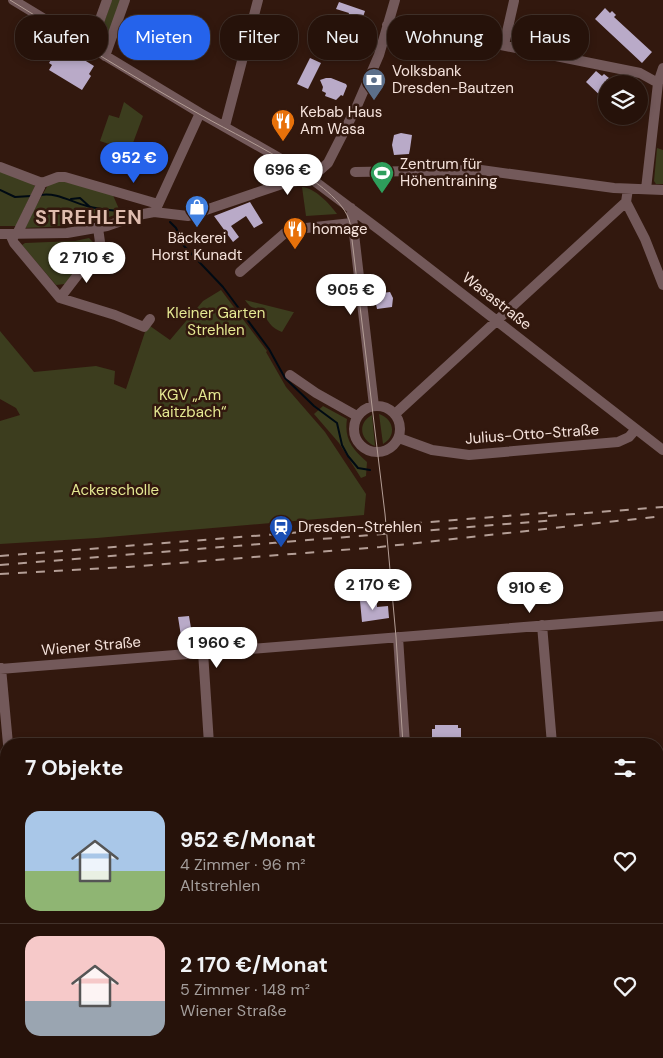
<!DOCTYPE html>
<html lang="de">
<head>
<meta charset="utf-8">
<style>
	:root { --surface:#26120a; --page:#322018; --text:#f1f3f6; --muted:#a49e9c; --line:#42322b; --accent:#2563eb }
	body { margin:0; font-family:"DM Sans",sans-serif; background:var(--page); color:var(--text); height:100vh; display:flex; flex-direction:column; font-size:19px; white-space:nowrap }
	* { box-sizing:border-box; margin:0 }
	p { font-size:16px; color:var(--muted) }
	.icon { flex:none; width:28px; height:28px; fill:none; stroke:currentColor; stroke-width:2; stroke-linecap:round; stroke-linejoin:round }
	.map { position:relative; flex:1; overflow:hidden }
	.drawer { position:absolute; left:0px; top:738px; width:664px; height:321px; display:flex; flex-direction:column; background:var(--surface); border-radius:20px 20px 0 0; box-shadow:0 2px 8px #0003,0 0 0 1px var(--line) }
	.drawer>* { flex:none }
	.top-card { position:absolute; left:15px; top:15px; width:634px; height:45px; display:flex; gap:10px }
	.buttons { position:absolute; left:598px; top:75px; display:grid; gap:10px }
	.buttons a { display:grid; place-items:center; width:50px; height:50px; border-radius:50%; background:var(--surface); box-shadow:0 2px 8px #0003,0 0 0 1px var(--line); font-size:25px }
	.price { position:absolute; translate:-50% -42px; padding:0 11px; border-radius:18px; background:#fff; color:#222; font-size:16px; line-height:32px; filter:drop-shadow(0 1px 2px #0008) }
	.price::after { content:''; position:absolute; left:50%; top:30px; width:15px; height:11px; margin-left:-8px; background:inherit; clip-path:polygon(0 0,100% 0,50% 100%) }
	.price.on { background:var(--accent); color:#fff }
	ul { padding:0; list-style:none }
	li { display:flex; align-items:center; gap:15px; height:125px; padding:0 25px }
	li+li { border-top:1px solid var(--line) }
	li span { display:grid; place-items:center; flex:none; width:140px; height:100px; border-radius:15px; color:#555 }
	li>.icon { margin-inline-start:auto }
	span .icon { width:60px; height:60px; fill:#fffc; stroke-width:1 }
	li b { font-size:21px }
	h2 { display:flex; justify-content:space-between; align-items:center; height:60px; padding:0 25px; font-size:21px }
	.chip { padding:0 18px; border-radius:20px; background:var(--surface); box-shadow:0 2px 8px #0003,0 0 0 1px var(--line); font-size:18px; line-height:45px }
	.chip.on { background:var(--accent); color:#fff }
	.map>svg:first-child { display:block }
</style>
</head>
<body>
<div class="map">
<svg width="663" height="1058" viewBox="0 0 663 1058">
	<rect width="100%" height="100%" fill="#32180e"/>
	<path fill="#3c3d1e" d="M112,0H122L103,49L96,45Z
		M124,102L143,116L130,151L100,141L109,115L119,118Z
		M657,148L663,150V184H656L654,181Z
		M0,172L11,173L35,186L16,226H0Z
		M61,181L112,193L119,209L118,214C87,225 56,227 23,228L48,185Z
		M302,187C315,188 330,204 337,214L306,216Z
		M89,238L94,243L93,246L65,284L56,285L22,245L25,243L75,241Z
		M221,290L267,351L266,352L286,387L325,432L366,494L364,515L97,538L0,544V421L20,415L16,408L0,399V331L34,372L96,366L115,371L114,384L126,389L145,332L150,326L170,340L203,301Z
		M245,300L293,312H294L282,332C269,327 270,321 261,313C254,307 252,310 245,300Z
		M323,406L347,419C344,439 352,449 367,462L366,476L361,478L339,443L314,414Z
		M379,414C394,419 397,436 383,444Z
		M372,415L375,446C360,440 357,423 372,415Z
		M658,801H663V1058H0V815L6,814V1052H658Z"/>
	<path fill="#54551d" d="M6,814V863L0,842V815Z
		M663,834V1058H198L199,1052H658V868L660,867L658,863V835Z
		M83,1053V1052L151,1053L148,1057L144,1058H70Z"/>
	<g fill="none" stroke-linecap="round" stroke-linejoin="round">
		<path stroke="#000a13" stroke-width="2" d="M0,190L15,197L31,196
			M40,195C57,192 71,202 87,206C97,209 108,210 119,211
			M71,199L80,198L90,207
			M170,222L176,228L184,246L223,287L269,349L285,378L314,406L337,423L342,445L348,456L358,468L370,470"/>
	</g>
	<path fill="#b9aac8" d="M339,2L365,11L359,29L345,25L349,13L336,9Z
		M605,8L610,13L612,11L616,15L614,17L652,52L642,63L595,19Z
		M63,47L94,66L89,74L91,76L82,90L49,70L52,65L49,63L56,52L58,54Z
		M310,58L321,63L308,89L297,84Z
		M596,71L602,76L604,74L609,78L606,80V101L586,82Z
		M326,78H331L346,84L347,86L343,96L341,95L336,100L325,96L326,93L322,91L323,87L320,80Z
		M401,133L412,135L410,149L409,154L394,155L392,145L394,135Z
		M250,202L263,223L254,228L246,216L231,226L239,237L233,242L214,216Z
		M390,292L393,298L392,307L377,309L374,294Z
		M377,600V607L388,606L389,618L362,622L360,601Z
		M189,616L192,634L181,636L178,617Z
		M435,725H458V728H461V744H432V729H435Z"/>
	<g fill="none" stroke-linecap="round" stroke-linejoin="round">
		<path stroke="#73595a" stroke-width="10" d="M13,0L200,113L297,168L381,231L663,450
			M387,25L486,42L640,73L658,83
			M504,45L514,1
			M90,47L107,0
			M105,56L125,0
			M225,126L258,0
			M0,167L42,183
			M355,172L481,170L614,188L663,190
			M646,189L658,83L663,68
			M626,202L645,239L663,285
			M351,208L374,406
			M156,209L200,113
			M0,234L67,233L107,226L138,215L154,212L188,216L282,184L311,178L328,163L357,106L379,55L395,0
			M10,234L14,243L60,298
			M17,234L42,183L58,177H65L158,204
			M240,272L285,233L297,229L352,223
			M60,298L115,315L144,327L150,319
			M60,298L93,255L100,242L98,228
			M290,375L316,393L357,416
			M354 429a23 23 0 1 1 46 0a23 23 0 1 1-46 0Z
			M395,414L626,202L628,189
			M399,438L432,450L469,455L618,442L629,437L636,429
			M542,625L552,744
			M398,637L405,744
			M203,652L209,744
			M1,668L8,744
			M0,669L663,616"/>
		<path stroke="#c89295" stroke-width="12" d="M658,784H663
			M0,797H6"/>
		<path stroke="#b49e96" stroke-width="1" d="M10,0C73,39 135,78 199,114C231,132 265,148 295,168C314,181 345,201 350,223L385,514L396,637L403,744
			M658,785H663"/>
		<path stroke="#b49e96" stroke-width="2" stroke-dasharray="9 9" stroke-linecap="butt" d="M548,516L663,507
			M0,556L556,512
			M0,565L556,520
			M0,574L128,567L380,547L663,516
			M0,874L6,878
			M658,885L663,886
			M272,1058L274,1052"/>
	</g>
	<defs>
		<g id="bank-pin" transform="scale(1.25)"><path d="M0 17L-7.5 6A9.5 9.5 0 1 1 7.5 6Z" fill="#5c6f8a" stroke="#32180e"/><path d="M-6-4H6V4H-6ZM0-2.3a2.3 2.3 0 1 0 0 4.6a2.3 2.3 0 1 0 0-4.6Z" fill="#fff"/></g>
		<g id="restaurant-pin" transform="scale(1.25)"><path d="M0 17L-7.5 6A9.5 9.5 0 1 1 7.5 6Z" fill="#e8710a" stroke="#32180e"/><path d="M-5-6h1v4h1v-4h1v4h1v-4h1v5L-1.5 .5V6h-2V.5L-5-1ZM5-6V6H3V1.5H1.5Q1.5-4 5-6Z" fill="#fff"/></g>
		<g id="stadium-pin" transform="scale(1.25)"><path d="M0 17L-7.5 6A9.5 9.5 0 1 1 7.5 6Z" fill="#2e9e5b" stroke="#32180e"/><path d="M0-5a6.5 5 0 1 0 0 10a6.5 5 0 1 0 0-10ZM-3.5-1.8h7v3.6h-7Z" fill="#fff"/></g>
		<g id="shop-pin" transform="scale(1.25)"><path d="M0 17L-7.5 6A9.5 9.5 0 1 1 7.5 6Z" fill="#3f7fe0" stroke="#32180e"/><path d="M-5-2.5h2.3a2.7 3.5 0 0 1 5.4 0H5L5.5 6h-11ZM-1.5-2.5h3a1.5 2.3 0 0 0-3 0Z" fill="#fff"/></g>
		<g id="station-pin" transform="scale(1.25)"><path d="M0 17L-7.5 6A9.5 9.5 0 1 1 7.5 6Z" fill="#1a4fb4" stroke="#32180e"/><path d="M-3-6H3Q5-6 5-4V2Q5 4 3 4L4.5 6H3L1.5 4h-3L-3 6H-4.5L-3 4Q-5 4-5 2V-4Q-5-6-3-6ZM-3.5-4v3h7v-3ZM-3.5 1v1.5H-2V1ZM2 1v1.5H3.5V1Z" fill="#fff"/></g>
	</defs>
	<g fill-rule="evenodd">
		<use href="#bank-pin" x="374" y="80"/>
		<use href="#restaurant-pin" x="283" y="121"/>
		<use href="#stadium-pin" x="382" y="173"/>
		<use href="#shop-pin" x="197" y="207"/>
		<use href="#restaurant-pin" x="295" y="229"/>
		<use href="#station-pin" x="281" y="527"/>
	</g>
	<g text-anchor="middle" dominant-baseline="central" stroke-width="5" stroke-linejoin="round" paint-order="stroke">
		<g font-size="15" fill="#f5e2db" stroke="#32180e" text-anchor="start">
			<text x="392" y="71">Volksbank<tspan x="392" dy="17">Dresden-Bautzen</tspan></text>
			<text x="300" y="112">Kebab Haus<tspan x="300" dy="17">Am Wasa</tspan></text>
			<text x="400" y="164">Zentrum für<tspan x="400" dy="17">Höhentraining</tspan></text>
			<text x="312" y="229">homage</text>
			<text x="197" y="238" text-anchor="middle">Bäckerei<tspan x="197" dy="17">Horst Kunadt</tspan></text>
			<text x="298" y="527">Dresden-Strehlen</text>
		</g>
		<g font-size="15" fill="#f5e2db" stroke="#32180e">
			<text transform="translate(497 301) rotate(38)">Wasastraße</text>
			<text transform="translate(532 434) rotate(-4)">Julius-Otto-Straße</text>
			<text transform="translate(91 646) rotate(-5)">Wiener Straße</text>
		</g>
		<g font-size="15" fill="#e5e892" stroke="#32180e">
			<text x="216" y="313">Kleiner Garten<tspan x="216" dy="17">Strehlen</tspan></text>
			<text x="190" y="395">KGV „Am<tspan x="190" dy="17">Kaitzbach“</tspan></text>
			<text x="115" y="490">Ackerscholle</text>
		</g>
		<g font-size="20" font-weight="bold" letter-spacing="1" fill="#dfbcae" stroke="#32180e">
			<text x="89" y="217">STREHLEN</text>
		</g>
	</g>
</svg>
<div class="buttons">
<a><svg class="icon" aria-label="layers" viewBox="0 0 24 24"><path d="M12 4l9 5-9 5-9-5zM3 14l9 5 9-5"/></svg></a>
</div>
<b class="price on" style="left:134px;top:184px">952 €</b>
<b class="price" style="left:288px;top:196px">696 €</b>
<b class="price" style="left:87px;top:284px">2 710 €</b>
<b class="price" style="left:351px;top:316px">905 €</b>
<b class="price" style="left:373px;top:611px">2 170 €</b>
<b class="price" style="left:530px;top:614px">910 €</b>
<b class="price" style="left:217px;top:669px">1 960 €</b>
<div class="top-card">
<a class="chip">Kaufen</a>
<a class="chip on">Mieten</a>
<a class="chip">Filter</a>
<a class="chip">Neu</a>
<a class="chip">Wohnung</a>
<a class="chip">Haus</a>
</div>
<section class="drawer">
<h2>7 Objekte<svg class="icon" aria-label="filters" viewBox="0 0 24 24"><path d="M4 7h16M4 17h16"/><circle cx="9" cy="7" r="2"/><circle cx="15" cy="17" r="2"/></svg></h2>
<ul>
<li><span style="background:linear-gradient(#a9c7e8 60%,#8fb573 0)"><svg class="icon" aria-label="home" viewBox="0 0 24 24"><path d="M3 11l9-7 9 7M6 9v11h12V9"/></svg></span><div><b>952 €/Monat</b><p>4 Zimmer · 96 m²</p><p>Altstrehlen</p></div><svg class="icon" aria-label="heart" viewBox="0 0 24 24"><path d="M12 20l-8-8c-3-5 5-10 8-4 3-6 11-1 8 4z"/></svg></li>
<li><span style="background:linear-gradient(#f6c9c9 65%,#9aa5b1 0)"><svg class="icon" aria-label="home" viewBox="0 0 24 24"><path d="M3 11l9-7 9 7M6 9v11h12V9"/></svg></span><div><b>2 170 €/Monat</b><p>5 Zimmer · 148 m²</p><p>Wiener Straße</p></div><svg class="icon" aria-label="heart" viewBox="0 0 24 24"><path d="M12 20l-8-8c-3-5 5-10 8-4 3-6 11-1 8 4z"/></svg></li>
</ul>
</section>
</div>
</body>
</html>
